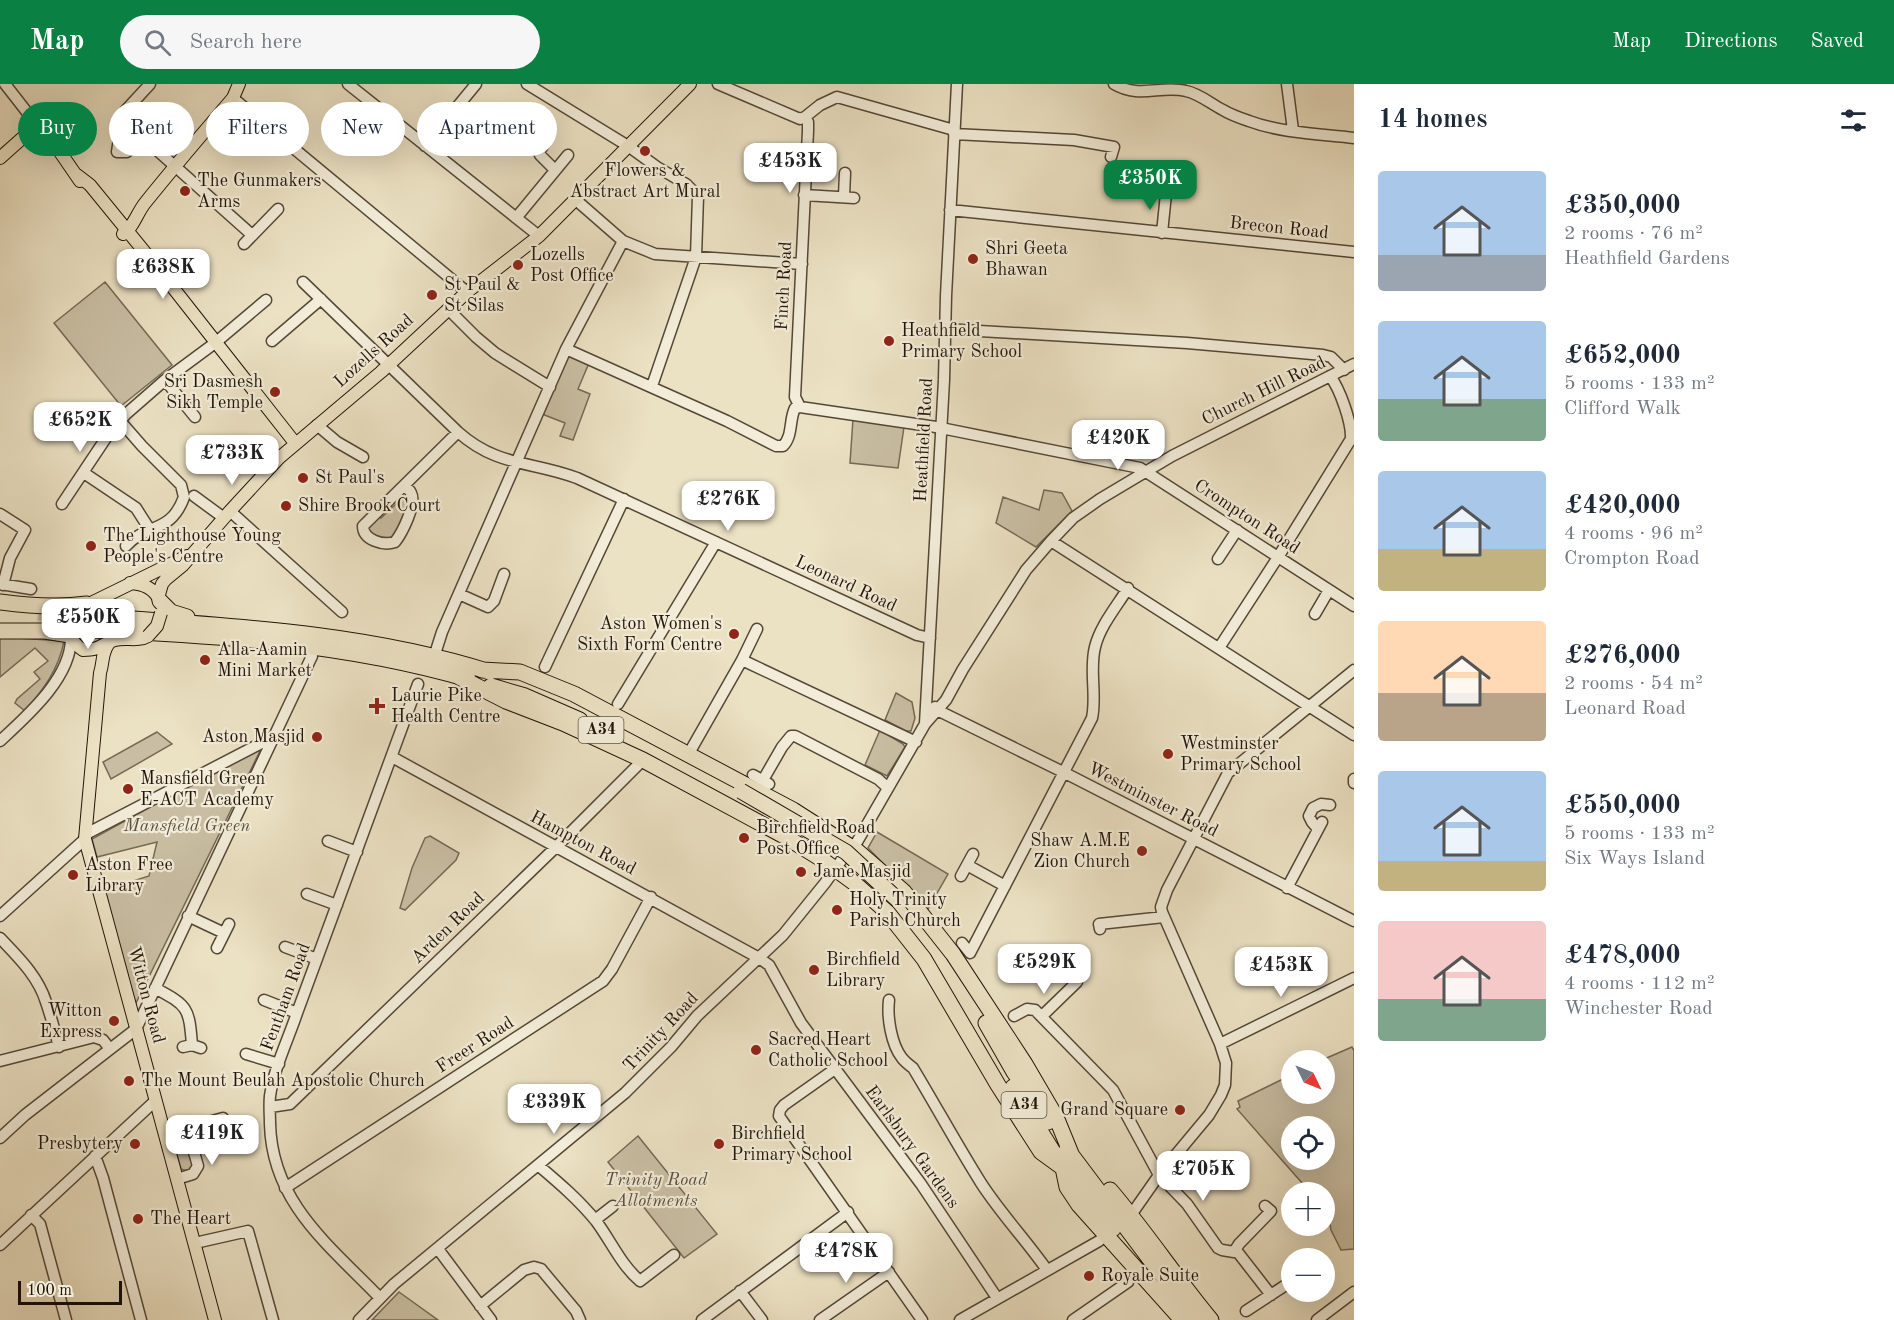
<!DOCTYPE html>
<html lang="en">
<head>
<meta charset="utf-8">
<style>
	:root { --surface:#fff; --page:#f6f6f7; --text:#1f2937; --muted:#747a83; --accent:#0b8043 }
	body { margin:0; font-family:"Old Standard TT",serif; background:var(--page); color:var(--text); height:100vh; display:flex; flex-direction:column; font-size:22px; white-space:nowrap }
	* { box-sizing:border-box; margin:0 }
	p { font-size:20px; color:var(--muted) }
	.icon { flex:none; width:33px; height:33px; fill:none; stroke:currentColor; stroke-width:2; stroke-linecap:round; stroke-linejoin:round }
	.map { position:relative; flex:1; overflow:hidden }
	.drawer { display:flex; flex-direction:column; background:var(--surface); width:540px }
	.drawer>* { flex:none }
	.guide { position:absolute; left:18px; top:18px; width:570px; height:54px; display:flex; gap:12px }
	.needle { width:39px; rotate:133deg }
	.controls { position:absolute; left:1281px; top:966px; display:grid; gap:12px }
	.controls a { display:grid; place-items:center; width:54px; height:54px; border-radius:50%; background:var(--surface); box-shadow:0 6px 24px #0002; font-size:30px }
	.scale { position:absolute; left:18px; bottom:15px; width:104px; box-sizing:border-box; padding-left:6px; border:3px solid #221408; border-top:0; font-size:16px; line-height:21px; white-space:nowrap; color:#221408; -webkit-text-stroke:4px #f2ecd8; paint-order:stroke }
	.price { position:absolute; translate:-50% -51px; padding:0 14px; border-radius:12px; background:#fff; color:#222; font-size:20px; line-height:39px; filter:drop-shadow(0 2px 3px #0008) }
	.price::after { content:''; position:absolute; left:50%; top:36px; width:18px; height:14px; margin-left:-9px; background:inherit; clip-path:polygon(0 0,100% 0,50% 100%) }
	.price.active { background:var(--accent); color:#fff }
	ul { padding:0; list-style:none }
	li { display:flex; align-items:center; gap:18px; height:150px; padding:0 24px }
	li span { display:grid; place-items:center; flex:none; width:168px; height:120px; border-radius:6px; color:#555 }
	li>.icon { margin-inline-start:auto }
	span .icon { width:72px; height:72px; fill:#fffc; stroke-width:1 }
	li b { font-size:26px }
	h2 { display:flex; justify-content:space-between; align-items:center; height:72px; padding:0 24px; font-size:26px }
	.pill { padding:0 21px; border-radius:27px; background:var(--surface); box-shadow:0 6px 24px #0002; font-size:21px; line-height:54px }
	.pill.active { background:var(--accent); color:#fff }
	header { display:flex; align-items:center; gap:36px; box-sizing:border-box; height:84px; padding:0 30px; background:var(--accent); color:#fff }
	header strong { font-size:28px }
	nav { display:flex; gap:33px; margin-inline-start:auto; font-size:21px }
	.search { width:420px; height:54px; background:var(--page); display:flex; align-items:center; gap:15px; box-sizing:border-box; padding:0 21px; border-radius:33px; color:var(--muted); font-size:22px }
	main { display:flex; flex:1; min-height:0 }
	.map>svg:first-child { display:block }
</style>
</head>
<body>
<header>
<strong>Map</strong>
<div class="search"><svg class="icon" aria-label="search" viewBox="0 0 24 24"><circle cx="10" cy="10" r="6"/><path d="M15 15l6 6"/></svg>Search here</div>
<nav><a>Map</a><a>Directions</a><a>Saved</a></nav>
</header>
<main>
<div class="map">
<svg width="1354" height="1236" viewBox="0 0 1354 1236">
	<rect width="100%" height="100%" fill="#ebe1c3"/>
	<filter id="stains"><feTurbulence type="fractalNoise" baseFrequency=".00333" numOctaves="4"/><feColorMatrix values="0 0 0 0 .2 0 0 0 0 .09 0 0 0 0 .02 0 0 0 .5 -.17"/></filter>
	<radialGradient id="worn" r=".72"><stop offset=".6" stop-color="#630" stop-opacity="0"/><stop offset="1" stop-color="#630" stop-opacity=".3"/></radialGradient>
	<path fill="#c9bea3" stroke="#766956" stroke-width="1.5" fill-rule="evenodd" d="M105,198L172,281L121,322L54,239Z
		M569,269L589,279L578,305L590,310L573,356L560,352L565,339L542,330Z
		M853,335L904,343L898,384L850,379Z
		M1044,406L1062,409L1072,427L1036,463L996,439L1003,413L1039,426Z
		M400,413H406L410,419L395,452L385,458L368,449L369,443L377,434H381L396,420V416Z
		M0,553L64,557C59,585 43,606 25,627L15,619L17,615L40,595L34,588L48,577L35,564L0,593Z
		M896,609L912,618L915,634L911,647H906L885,636Z
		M880,646L903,660L905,663L887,692L865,681Z
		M157,648L172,660L111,695L103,678Z
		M263,661L134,923L105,806L149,792L157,758L97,773L92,755Z
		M877,748L948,790L928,825L868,764Z
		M430,752L459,769L456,776L405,826L400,824L412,784L425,754Z
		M1352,963L1354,967V1165L1341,1166L1331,1146L1328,1129L1325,1125L1324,1108H1310L1237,1025L1240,1023L1238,1017L1291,991L1292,1010H1324V976H1322ZM1292,1042H1324V1076H1292Z
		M181,1050L184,1051L193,1082L187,1087L181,1085L172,1053Z
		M638,1052L717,1150L684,1174L608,1078Z
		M399,1208L438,1236H372Z"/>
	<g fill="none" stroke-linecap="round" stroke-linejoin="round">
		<path stroke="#cdc2a7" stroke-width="15" stroke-dasharray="15 8" stroke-linecap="butt" d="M38,529L91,532
			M55,542L94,546"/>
		<g stroke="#544737" stroke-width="13">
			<path id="minor" d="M5,0L37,41
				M348,0L539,152
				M527,0L628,62L657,83L686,100L698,112L696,173L652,302
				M718,0L800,35L805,33
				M1114,0C1139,15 1161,1 1186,7C1200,10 1211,20 1223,26C1231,31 1240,34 1249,37C1281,49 1320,50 1354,54
				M1287,0L1293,46
				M233,14L467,208
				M805,33L820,21L837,13L954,46
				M122,35L252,151
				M954,50L1074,56L1114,63L1111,73
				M546,57L539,68L540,71L555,86
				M425,62L476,0
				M127,68H117L122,35L126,26L150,0
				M1157,94L1165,96L1167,100L1162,149
				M804,111L854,114
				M844,112L845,89
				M576,116L623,157L655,170L802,180
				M950,126L1354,168
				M516,134L568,71
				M244,160L278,125
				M303,198L458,348C497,383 532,377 577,394L917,551L930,554
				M448,225L476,253L495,269L550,303
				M945,245L1187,259L1323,271L1331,273L1344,286
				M272,257L321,215
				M566,265L727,337L776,362H783C793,352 789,336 795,324L800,323
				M165,296L195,333
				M800,323L936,343L1140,384L1354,522
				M800,323L795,313L808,47V38L805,33
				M121,338L142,362L181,401L184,413C171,450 146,439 126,462
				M317,341L337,358L363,373
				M84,389L136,424L150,446
				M404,402C407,404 410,406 411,409C417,420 402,449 395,458C383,462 363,456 363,442L458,348
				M194,412L224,434
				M62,420L108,351L126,330L165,296L215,259L266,216
				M230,427L342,528
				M0,430L25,446L10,474L3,501
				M1051,457L1354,651
				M1218,475L1237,446
				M0,500L31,505
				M459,510L488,523L494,517L504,490
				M1315,530L1329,506
				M1219,564L1280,470L1351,355C1352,339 1340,305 1330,292
				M434,573L442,548L566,265L623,157
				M742,576L916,658
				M545,583L624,415
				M618,620L716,458
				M935,623L937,626L1065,689L1354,837
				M925,640L946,616L963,585L1026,486L1051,457L1073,434L1100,415L1172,372L1354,280
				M0,657C27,632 71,594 71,554
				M688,671L742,576L757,545
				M392,673C514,740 637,806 759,874L769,881L801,939L921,1100L997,1214
				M753,691L769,700
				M1354,695V699
				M763,696L782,663L791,652H795L878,695L888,704
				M1318,745L1312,738L1309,732L1313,724L1321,720L1330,721
				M86,750L275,652
				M328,757L357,768
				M967,781L1005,802
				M961,792L973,770
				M1287,804L1322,738
				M307,810L337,821
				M0,832L85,755
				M188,832L224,849
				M1100,845L1099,840L1164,833
				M0,854C18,873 38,892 46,918C51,932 55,948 59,963
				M962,859L970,869L1092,634C1097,611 1089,586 1095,563C1100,542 1117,522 1128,504
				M285,863L317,875
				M217,864L229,840
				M155,904C188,922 189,923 192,961
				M264,916L297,929
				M889,916C887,933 891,960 902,974C905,978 909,981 913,984C936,1022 957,1061 981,1099C1001,1130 1026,1156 1047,1186
				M1014,932L1027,925L1035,926L1113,1006L1159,1091L1187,1120L1218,1164L1222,1166L1234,1168L1239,1160L1271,1127L1265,1122
				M1042,932L1077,898L1068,891
				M1220,960L1354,894
				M183,963L192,961L201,964
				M246,970L279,980
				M0,977L94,953L103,956L110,965
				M835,985L784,1021L780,1026L779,1032L922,1236
				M270,1023L290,1020L556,763L643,676
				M173,1048L223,1034
				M0,1054L25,1031L136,945L312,572
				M95,1072L103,1094L141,1236
				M539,1082C559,1099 579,1116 596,1137C611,1157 621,1181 640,1197L674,1171
				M177,1095L193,1090L198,1082L187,1044
				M285,1104L603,897L612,885L651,813
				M31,1131L40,1140L66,1236
				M1131,1131L1159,1091L1209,1031L1221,1011L1225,1001L1226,979L1220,960L1162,828L1161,823L1167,806L1228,689L1354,586
				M595,1136L613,1122
				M195,1159L248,1147L273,1236
				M0,1161L155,1017
				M438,1165L491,1236
				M1236,1166L1271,1211
				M740,1207L762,1236
				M380,1214C330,1162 272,1119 270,1040C270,1031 269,1021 270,1012C274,984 288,956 297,929L418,600
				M480,1222L524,1186L534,1183L541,1185L576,1227L580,1236
				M1246,1227L1292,1197
				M359,1236L394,1200L625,1009L671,963L697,932L783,851L825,799L851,763L857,758L925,640L944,296L946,212L957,0
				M702,1236L848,1128
				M820,1236L889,1188
				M960,1236L1099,1157L1105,1152
				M1073,1236L1128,1198
				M1317,1236L1354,1208"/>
		</g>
		<g stroke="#221408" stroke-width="14">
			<path id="major" d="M0,74L37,41L58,65L80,97
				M77,91L90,101L152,177L295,359
				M123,150C133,144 137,129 145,119C173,84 203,49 233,14L239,0
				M130,499C144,500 154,504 160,517
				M158,514L162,500L166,495L183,481L230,427L279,374L381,288L467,208L539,152L690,0
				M148,552C138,558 126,553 115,556C100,560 102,566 83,566C65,554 66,538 81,524L187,472
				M109,559C101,570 104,576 100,589L85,755L215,1236"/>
		</g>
		<g stroke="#221408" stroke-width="17">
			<path id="highway" d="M160,517L171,528L187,533
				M0,518C29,522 58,524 87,520
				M91,532C225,542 361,547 490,588
				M94,546C218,551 348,560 468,595
				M0,547H45L70,551
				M482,586L520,588L574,610L793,726L857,767L904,808L953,870L1025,980L1056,1033L1072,1072
				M459,593L506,617L563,639L643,676L786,753L820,774L853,798L887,828L924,875L998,1001L1041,1068L1063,1084L1067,1103L1079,1121L1182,1236
				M491,602L525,612L580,636
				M986,939L1014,988L1048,1038
				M1013,1003L1063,1084L1113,1145
				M1067,1065L1158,1186L1199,1236
				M1110,1106C1146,1148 1176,1194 1211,1236"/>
		</g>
		<use href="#minor" stroke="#f2ecd8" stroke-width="10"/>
		<use href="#major" stroke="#ebe1c3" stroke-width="12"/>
		<use href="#highway" stroke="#ebe1c3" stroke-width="15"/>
		<g stroke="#221408" stroke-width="14" stroke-linecap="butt">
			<path id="major-bridge" d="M148,552L157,542L161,529"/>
		</g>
		<g stroke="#221408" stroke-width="17" stroke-linecap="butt">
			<path id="highway-bridge" d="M741,707L846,768L899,817"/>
		</g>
		<use href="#major-bridge" stroke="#ebe1c3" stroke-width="12"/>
		<use href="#highway-bridge" stroke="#ebe1c3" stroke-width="15"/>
	</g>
	<g fill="#8f2418" stroke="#f2ecd8" stroke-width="2">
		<circle cx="645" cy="67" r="6"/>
		<circle cx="185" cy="107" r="6"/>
		<circle cx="973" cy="175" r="6"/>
		<circle cx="518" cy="181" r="6"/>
		<circle cx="432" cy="211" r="6"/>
		<circle cx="889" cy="257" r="6"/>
		<circle cx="275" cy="308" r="6"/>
		<circle cx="303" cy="394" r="6"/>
		<circle cx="286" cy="422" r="6"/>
		<circle cx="91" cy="462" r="6"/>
		<circle cx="734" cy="550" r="6"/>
		<circle cx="205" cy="576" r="6"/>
		<path d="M374 613h6v6h6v6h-6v6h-6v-6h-6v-6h6z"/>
		<circle cx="317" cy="653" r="6"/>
		<circle cx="1168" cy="670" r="6"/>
		<circle cx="128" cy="705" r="6"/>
		<circle cx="744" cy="754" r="6"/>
		<circle cx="1142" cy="767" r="6"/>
		<circle cx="801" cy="788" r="6"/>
		<circle cx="73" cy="791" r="6"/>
		<circle cx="837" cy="826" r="6"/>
		<circle cx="814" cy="886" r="6"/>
		<circle cx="114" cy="937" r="6"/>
		<circle cx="756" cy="966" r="6"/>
		<circle cx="129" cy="997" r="6"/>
		<circle cx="1180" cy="1026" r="6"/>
		<circle cx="135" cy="1060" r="6"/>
		<circle cx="719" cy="1060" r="6"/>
		<circle cx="138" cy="1135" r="6"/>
		<circle cx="1089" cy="1192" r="6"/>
	</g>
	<g text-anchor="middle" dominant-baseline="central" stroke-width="4.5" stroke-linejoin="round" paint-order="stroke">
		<g fill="#f2ecd8" stroke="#605546" stroke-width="1.5">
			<rect x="578.5" y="633" width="45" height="26" rx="4.5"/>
			<rect x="1001.5" y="1008" width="45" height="26" rx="4.5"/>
		</g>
		<g font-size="16" font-weight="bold" fill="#221408">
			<text x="601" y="646">A34</text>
			<text x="1024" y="1021">A34</text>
		</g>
		<g font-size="18" fill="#221408" stroke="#f2ecd8" text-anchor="start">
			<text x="645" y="87" text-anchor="middle">Flowers &amp;<tspan x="645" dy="21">Abstract Art Mural</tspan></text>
			<text x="197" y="97">The Gunmakers<tspan x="197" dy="21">Arms</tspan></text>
			<text x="985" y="165">Shri Geeta<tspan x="985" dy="21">Bhawan</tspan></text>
			<text x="530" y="171">Lozells<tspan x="530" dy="21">Post Office</tspan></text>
			<text x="444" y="201">St Paul &amp;<tspan x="444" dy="21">St Silas</tspan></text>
			<text x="901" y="247">Heathfield<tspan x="901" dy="21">Primary School</tspan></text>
			<text x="263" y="298" text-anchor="end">Sri Dasmesh<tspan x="263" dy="21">Sikh Temple</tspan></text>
			<text x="315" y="394">St Paul's</text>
			<text x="298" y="422">Shire Brook Court</text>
			<text x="103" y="452">The Lighthouse Young<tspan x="103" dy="21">People's Centre</tspan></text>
			<text x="722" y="540" text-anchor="end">Aston Women's<tspan x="722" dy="21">Sixth Form Centre</tspan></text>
			<text x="217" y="566">Alla-Aamin<tspan x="217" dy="21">Mini Market</tspan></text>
			<text x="391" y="612">Laurie Pike<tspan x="391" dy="21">Health Centre</tspan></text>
			<text x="305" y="653" text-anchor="end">Aston Masjid</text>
			<text x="1180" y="660">Westminster<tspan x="1180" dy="21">Primary School</tspan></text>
			<text x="140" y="695">Mansfield Green<tspan x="140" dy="21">E-ACT Academy</tspan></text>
			<text x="756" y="744">Birchfield Road<tspan x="756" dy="21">Post Office</tspan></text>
			<text x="1130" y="757" text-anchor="end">Shaw A.M.E<tspan x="1130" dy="21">Zion Church</tspan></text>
			<text x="85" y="781">Aston Free<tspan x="85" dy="21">Library</tspan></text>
			<text x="813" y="788">Jame Masjid</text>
			<text x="849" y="816">Holy Trinity<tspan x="849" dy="21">Parish Church</tspan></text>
			<text x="826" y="876">Birchfield<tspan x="826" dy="21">Library</tspan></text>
			<text x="102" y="927" text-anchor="end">Witton<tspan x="102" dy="21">Express</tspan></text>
			<text x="768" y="956">Sacred Heart<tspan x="768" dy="21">Catholic School</tspan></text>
			<text x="141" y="997">The Mount Beulah Apostolic Church</text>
			<text x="1168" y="1026" text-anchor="end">Grand Square</text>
			<text x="731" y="1050">Birchfield<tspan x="731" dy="21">Primary School</tspan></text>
			<text x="123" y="1060" text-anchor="end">Presbytery</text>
			<text x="150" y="1135">The Heart</text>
			<text x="1101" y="1192">Royale Suite</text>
		</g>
		<g font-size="18" fill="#221408" stroke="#f2ecd8">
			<text transform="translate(1279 144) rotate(6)">Brecon Road</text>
			<text transform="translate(784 202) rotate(-87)">Finch Road</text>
			<text transform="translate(374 267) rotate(-42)">Lozells Road</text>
			<text transform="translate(1264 307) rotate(-26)">Church Hill Road</text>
			<text transform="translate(924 356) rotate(-87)">Heathfield Road</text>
			<text transform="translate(1247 433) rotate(33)">Crompton Road</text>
			<text transform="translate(846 500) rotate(25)">Leonard Road</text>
			<text transform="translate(1153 716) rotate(27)">Westminster Road</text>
			<text transform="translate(583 759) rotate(28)">Hampton Road</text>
			<text transform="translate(448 844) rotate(-44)">Arden Road</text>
			<text transform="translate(146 911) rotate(75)">Witton Road</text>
			<text transform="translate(286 913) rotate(-70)">Fentham Road</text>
			<text transform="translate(661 948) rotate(-47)">Trinity Road</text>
			<text transform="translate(475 961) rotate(-33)">Freer Road</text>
			<text transform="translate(912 1063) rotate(54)">Earlsbury Gardens</text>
		</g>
		<g font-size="18" font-style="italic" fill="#5c503e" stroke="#f2ecd8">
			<text x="187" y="742">Mansfield Green</text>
			<text x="656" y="1096">Trinity Road<tspan x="656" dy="21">Allotments</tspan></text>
		</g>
	</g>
	<rect width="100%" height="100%" filter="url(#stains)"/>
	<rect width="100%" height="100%" fill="url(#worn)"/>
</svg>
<div class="controls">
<a><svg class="needle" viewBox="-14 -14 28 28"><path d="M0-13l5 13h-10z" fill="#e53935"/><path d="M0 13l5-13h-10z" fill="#747a83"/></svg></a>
<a><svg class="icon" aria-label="locate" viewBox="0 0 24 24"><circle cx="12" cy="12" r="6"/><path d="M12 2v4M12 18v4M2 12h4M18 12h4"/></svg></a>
<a>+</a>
<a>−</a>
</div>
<div class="scale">100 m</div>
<b class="price" style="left:790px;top:110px">£453K</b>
<b class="price active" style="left:1150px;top:127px">£350K</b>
<b class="price" style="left:163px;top:216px">£638K</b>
<b class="price" style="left:80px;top:369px">£652K</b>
<b class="price" style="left:1118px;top:387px">£420K</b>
<b class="price" style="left:232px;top:402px">£733K</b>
<b class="price" style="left:728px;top:448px">£276K</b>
<b class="price" style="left:88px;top:566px">£550K</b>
<b class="price" style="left:1044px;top:911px">£529K</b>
<b class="price" style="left:1281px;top:914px">£453K</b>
<b class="price" style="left:554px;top:1051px">£339K</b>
<b class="price" style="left:212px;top:1082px">£419K</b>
<b class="price" style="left:1203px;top:1118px">£705K</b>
<b class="price" style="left:846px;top:1200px">£478K</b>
<div class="guide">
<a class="pill active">Buy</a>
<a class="pill">Rent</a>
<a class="pill">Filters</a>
<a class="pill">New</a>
<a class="pill">Apartment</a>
</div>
</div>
<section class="drawer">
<h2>14 homes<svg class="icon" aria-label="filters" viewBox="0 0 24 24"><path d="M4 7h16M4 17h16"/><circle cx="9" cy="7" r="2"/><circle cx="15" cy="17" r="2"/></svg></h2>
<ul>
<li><span style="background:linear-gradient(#a9c7e8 70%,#9aa5b1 0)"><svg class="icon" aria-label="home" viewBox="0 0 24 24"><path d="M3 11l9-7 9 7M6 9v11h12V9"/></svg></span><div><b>£350,000</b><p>2 rooms · 76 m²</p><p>Heathfield Gardens</p></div></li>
<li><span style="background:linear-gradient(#a9c7e8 65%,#7fa58c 0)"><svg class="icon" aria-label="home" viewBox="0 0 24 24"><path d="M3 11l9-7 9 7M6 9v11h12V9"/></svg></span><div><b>£652,000</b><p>5 rooms · 133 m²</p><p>Clifford Walk</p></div></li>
<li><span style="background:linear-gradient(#a9c7e8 65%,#c2b280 0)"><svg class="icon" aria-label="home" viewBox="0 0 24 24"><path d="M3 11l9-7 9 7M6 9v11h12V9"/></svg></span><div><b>£420,000</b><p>4 rooms · 96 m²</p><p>Crompton Road</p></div></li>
<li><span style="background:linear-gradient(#ffd9b3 60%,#b9a48a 0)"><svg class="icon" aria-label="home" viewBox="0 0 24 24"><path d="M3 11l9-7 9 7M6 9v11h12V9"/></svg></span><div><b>£276,000</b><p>2 rooms · 54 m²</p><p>Leonard Road</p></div></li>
<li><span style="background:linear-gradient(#a9c7e8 75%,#c2b280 0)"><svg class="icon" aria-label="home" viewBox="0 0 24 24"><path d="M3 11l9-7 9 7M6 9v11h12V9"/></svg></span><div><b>£550,000</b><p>5 rooms · 133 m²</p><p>Six Ways Island</p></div></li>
<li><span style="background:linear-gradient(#f6c9c9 65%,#7fa58c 0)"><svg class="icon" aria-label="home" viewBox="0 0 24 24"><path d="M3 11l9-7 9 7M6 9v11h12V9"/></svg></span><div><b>£478,000</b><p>4 rooms · 112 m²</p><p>Winchester Road</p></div></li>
</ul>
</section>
</main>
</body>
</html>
